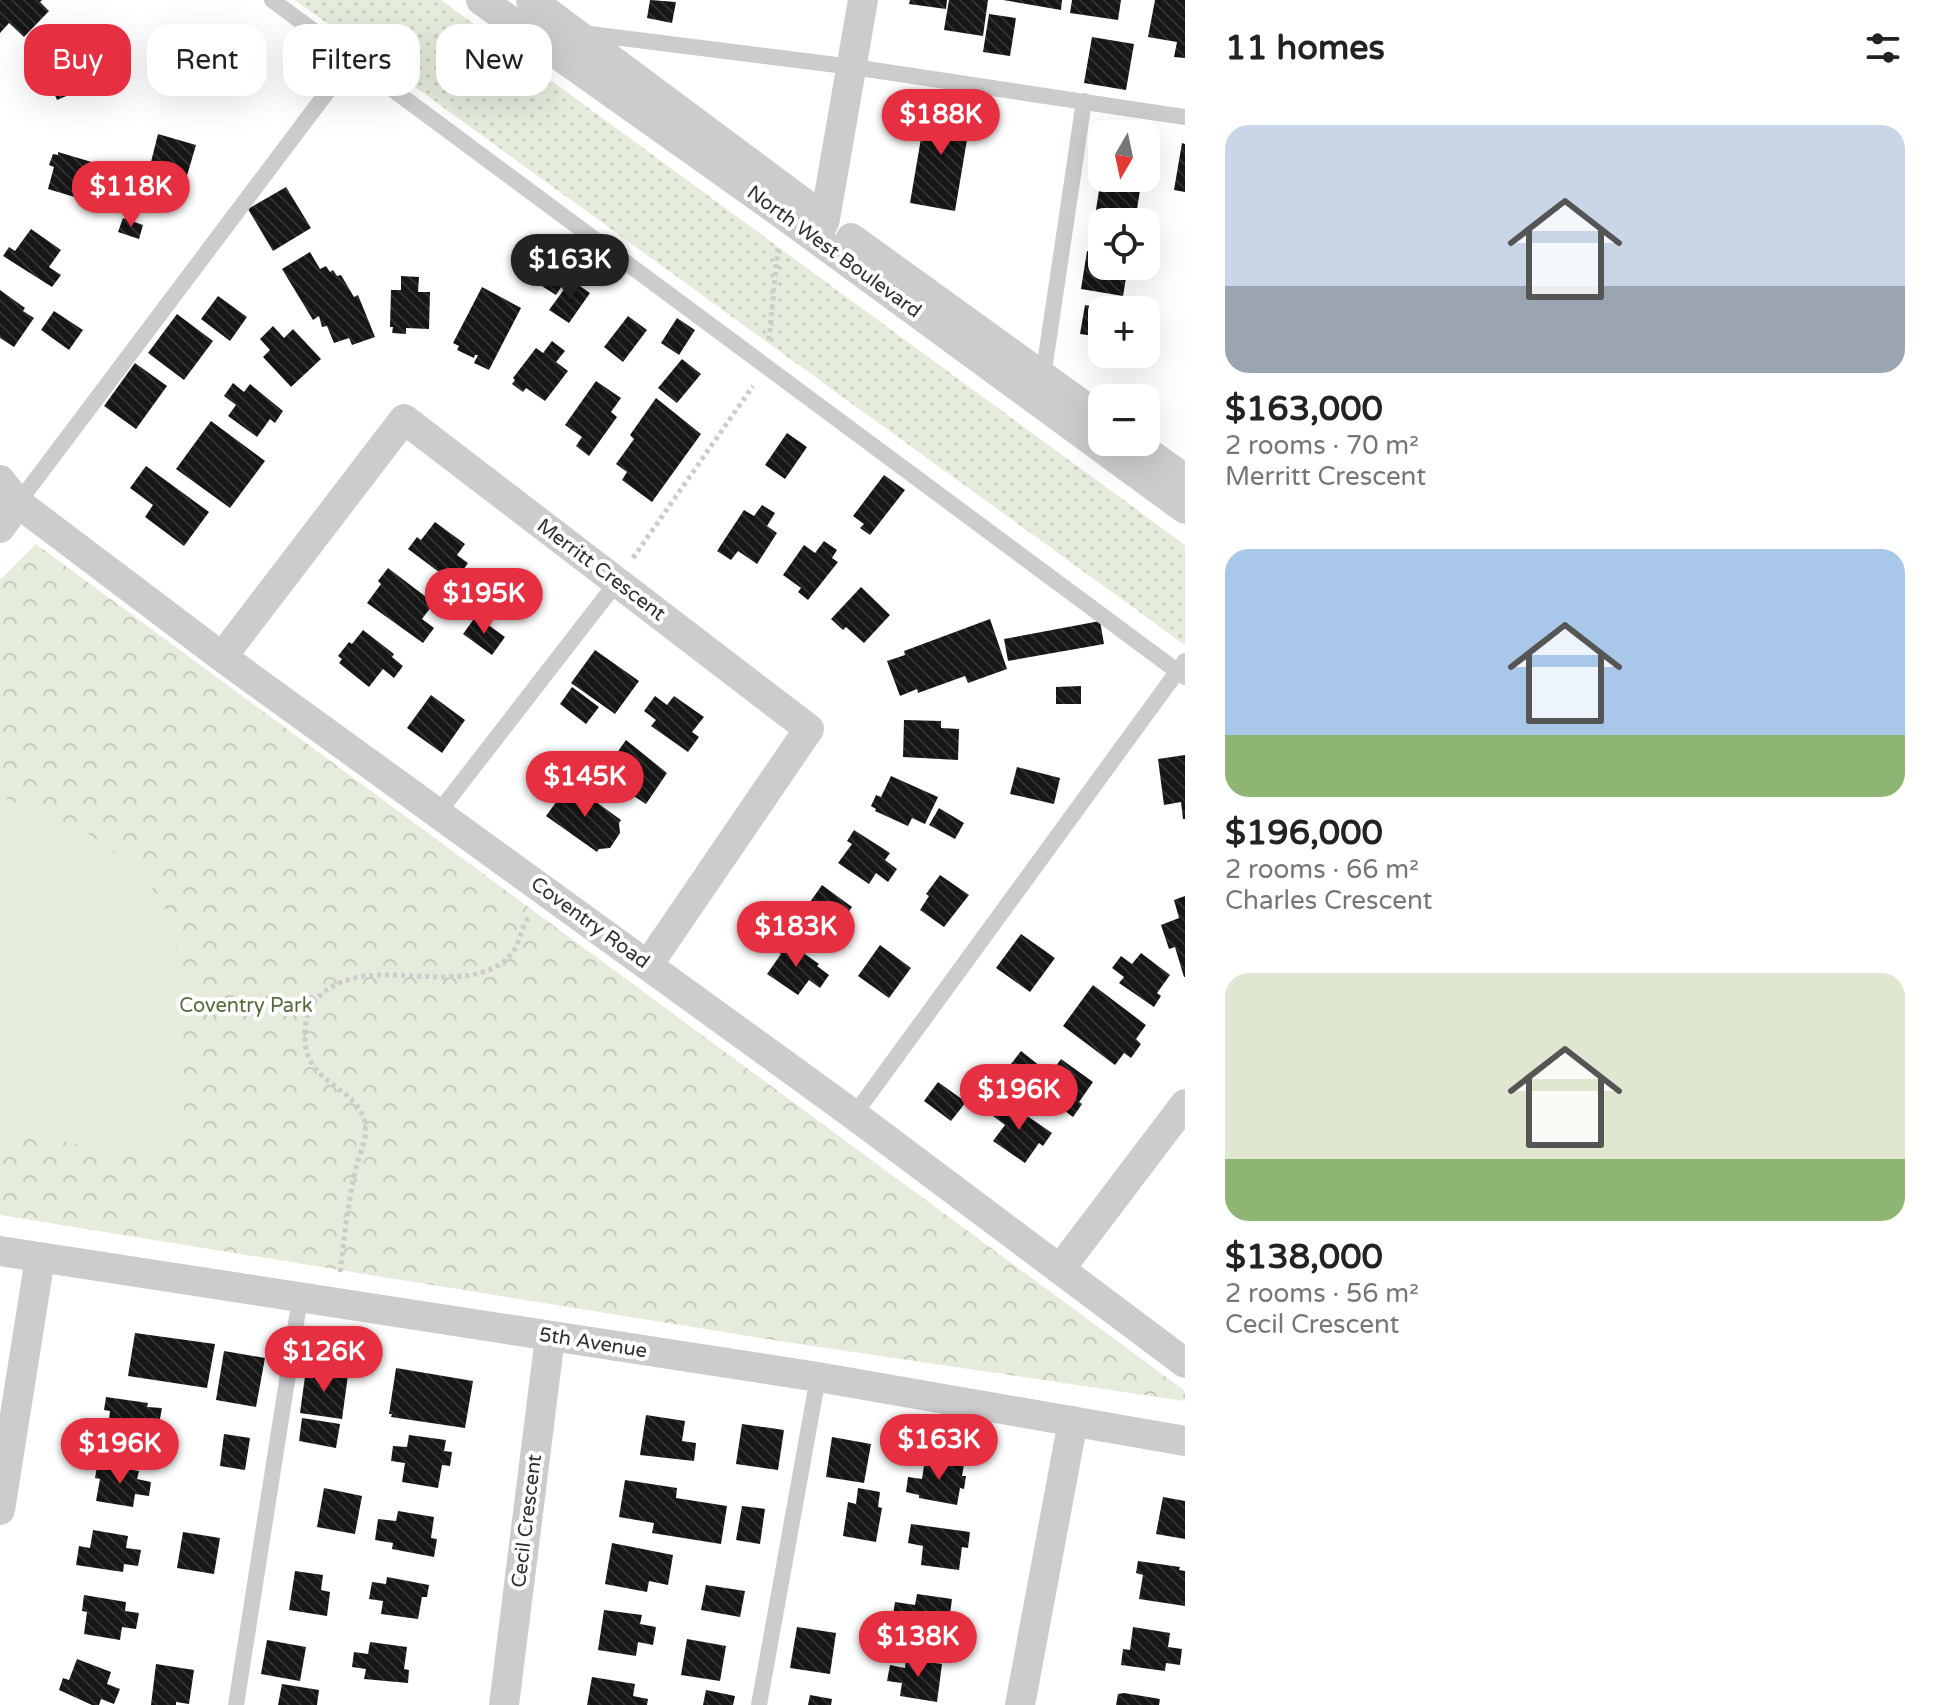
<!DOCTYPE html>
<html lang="en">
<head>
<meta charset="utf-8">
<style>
	:root { --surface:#fff; --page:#f2f2f2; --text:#222; --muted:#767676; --accent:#e63042 }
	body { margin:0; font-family:"Varela Round",sans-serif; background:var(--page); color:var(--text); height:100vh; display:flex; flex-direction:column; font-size:30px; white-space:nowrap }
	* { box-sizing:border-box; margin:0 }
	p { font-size:26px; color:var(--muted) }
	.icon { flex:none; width:44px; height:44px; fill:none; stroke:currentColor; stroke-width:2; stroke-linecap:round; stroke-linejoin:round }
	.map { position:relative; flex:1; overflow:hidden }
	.panel { display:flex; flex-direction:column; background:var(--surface); width:760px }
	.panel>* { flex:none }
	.hud { position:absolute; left:24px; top:24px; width:760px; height:72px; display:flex; gap:16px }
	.needle { width:52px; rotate:189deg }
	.buttons { position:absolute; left:1088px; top:120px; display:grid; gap:16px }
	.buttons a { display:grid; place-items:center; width:72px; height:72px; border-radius:16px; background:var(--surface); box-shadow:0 8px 32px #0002; font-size:40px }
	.price { position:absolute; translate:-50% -68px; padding:0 18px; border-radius:28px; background:var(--accent); color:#fff; font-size:26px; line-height:52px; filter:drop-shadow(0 2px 4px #0008) }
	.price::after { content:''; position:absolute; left:50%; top:48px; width:24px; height:18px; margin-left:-12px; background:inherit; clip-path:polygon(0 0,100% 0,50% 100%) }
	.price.active { background:#222; color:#fff }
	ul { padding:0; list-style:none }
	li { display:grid; align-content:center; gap:16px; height:424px; padding:0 40px }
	li span { display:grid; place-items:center; height:248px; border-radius:24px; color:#555 }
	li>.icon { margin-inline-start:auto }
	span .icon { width:144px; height:144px; fill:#fffc; stroke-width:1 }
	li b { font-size:34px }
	h2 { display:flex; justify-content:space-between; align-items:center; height:96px; padding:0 40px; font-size:34px }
	.tag { padding:0 28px; border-radius:24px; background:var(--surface); box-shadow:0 8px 32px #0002; font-size:28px; line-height:72px }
	.tag.active { background:var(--accent); color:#fff }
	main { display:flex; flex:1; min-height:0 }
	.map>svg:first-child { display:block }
</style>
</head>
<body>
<main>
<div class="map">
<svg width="1185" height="1705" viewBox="0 0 1185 1705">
	<defs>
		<pattern id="grass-dots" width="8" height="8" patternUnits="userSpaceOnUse" patternTransform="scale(2)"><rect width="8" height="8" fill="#e5ecdc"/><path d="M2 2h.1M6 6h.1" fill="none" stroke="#c5cbbd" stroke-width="1.8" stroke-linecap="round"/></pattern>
		<pattern id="forest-crowns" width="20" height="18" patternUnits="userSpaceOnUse" patternTransform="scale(2)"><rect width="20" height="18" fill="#e5ecdc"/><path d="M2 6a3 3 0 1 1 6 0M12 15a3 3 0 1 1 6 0" fill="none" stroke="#c5cbbd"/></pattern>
		<pattern id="building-back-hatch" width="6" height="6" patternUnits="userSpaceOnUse" patternTransform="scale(2)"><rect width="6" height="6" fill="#161616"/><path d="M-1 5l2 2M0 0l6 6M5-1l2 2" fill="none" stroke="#303030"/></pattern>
	</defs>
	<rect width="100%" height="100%" fill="#fff"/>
	<path fill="url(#grass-dots)" d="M295,0H441L1185,545V645Z"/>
	<path fill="url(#forest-crowns)" d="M36,544L1185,1391V1401L779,1341L0,1215V580Z"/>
	<path fill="#e5ecdc" d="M0,796L86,832L145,877L169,915L183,976L184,1131L170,1148L152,1155L0,1132Z"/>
	<path fill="url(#building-back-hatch)" d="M0,0H42L40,2L49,11L24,37L9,23L0,33Z
		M650,0L676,2L672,23L647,18Z
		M910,0H947L946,9L909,4Z
		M949,0H988L983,36L944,30Z
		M1003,0H1062L1061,10Z
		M1072,0H1121L1118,20L1070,13Z
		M1155,0H1185V58L1174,57L1177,42L1148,37Z
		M989,14L1016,18L1010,56L983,52Z
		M1092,37L1134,44L1126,90L1084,83Z
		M75,51L90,86L57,100L42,64Z
		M927,103L972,110L955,211L910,203Z
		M158,134L196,145L181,196L170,193L168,201L143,194Z
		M1182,143L1185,144V192L1174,190Z
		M58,152L122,171L111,208L48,189L54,167L49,165L53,154L58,155Z
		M1100,155L1102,178H1140L1139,187L1097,180Z
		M1100,184L1140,190L1135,222H1102V236L1092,235Z
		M286,187L311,228L273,251L248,209Z
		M123,218L143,225L139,239L118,232Z
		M31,229L61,250L49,267L61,275L52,287L3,256L9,247L15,251Z
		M545,241L577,262L556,295L523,274Z
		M1087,251L1102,254V266H1128L1123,296L1081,289Z
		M310,252L320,269L326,266L330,272L333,270L337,276L341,275L354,297L358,295L375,337L352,345L349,338L334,343L327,326L322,327L319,316L313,320L282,269Z
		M401,276L419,277L418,292H430L429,329L406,328V334L392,333L393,327H390L391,290H401Z
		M571,280L590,293L569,323L549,310Z
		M482,287L521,308L489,370L474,363L478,355H475L474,358L457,350L459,346L453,343Z
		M0,290L25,308L23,311L34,318L14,347L0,338Z
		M218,296L247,317L230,341L201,319Z
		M1085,305L1102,308V337L1080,334Z
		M54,311L83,330L69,350L41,330Z
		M177,314L213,341L184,380L148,353Z
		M628,316L647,330L623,362L604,347Z
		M677,318L695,330L679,355L661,343Z
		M273,326L284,338L293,329L321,359L291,387L263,357L270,350L260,339Z
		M552,341L565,351L556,362L568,371L545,401L526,388L523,392L512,384L515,380L513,378L536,348L543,353Z
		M682,359L701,374L677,403L658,388Z
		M135,363L167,386L136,429L104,406Z
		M596,381L621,398L611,412L617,417L589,456L576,446L582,437L565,425Z
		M233,383L244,392L250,384L283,411L275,423L270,419L257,437L228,416L236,405L224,396Z
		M656,398L701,434L652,502L622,480L627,472L616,464L634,439L630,435Z
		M211,421L265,461L230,508L176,469Z
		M787,433L807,447L785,479L765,465Z
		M146,466L209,512L184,546L145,517L153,505L130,488Z
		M884,475L905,490L870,535L860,528L864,524L853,516Z
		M762,505L775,513L767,526L777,533L757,564L738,551L731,560L717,551L744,510L754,516Z
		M435,522L465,544L457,555L468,563L459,576L448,568L443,575L408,549L417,537L421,540Z
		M824,541L837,550L832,558L838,562L808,600L798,592L801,588L783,575L804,545L815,553Z
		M388,568L434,603L422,619L434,628L423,643L367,603L381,584L378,581Z
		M861,587L890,615L864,643L846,627L843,630L831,619Z
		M476,616L505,637L492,655L463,634Z
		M990,619L1007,669L968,683L965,676L918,693L917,689L900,696L887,661L905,655L904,651Z
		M1100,621L1104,644L1008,661L1004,639Z
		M363,630L394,654L392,657L403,666L394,678L383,669L369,687L339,663L342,659L338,656L349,642L352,644Z
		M595,650L639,681L615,714L571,683Z
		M1081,686V704H1056V687Z
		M572,687L599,707L586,724L560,704Z
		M431,695L465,720L442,753L407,728Z
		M655,696L667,705L674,696L704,717L692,732L699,737L688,752L651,726L656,720L644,711Z
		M904,720L941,721V728L959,729L958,760L903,757Z
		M626,740L667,773L646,804L601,775Z
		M1185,755V819H1183L1181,802L1164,805L1158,759Z
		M1017,767L1060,778L1054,804L1010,794Z
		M891,776L938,797L925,824L912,818L908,826L875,811L876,809L871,806L876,795L881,797Z
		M570,783L621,820L619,823L620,833L610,848L599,849L597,852L546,816Z
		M939,808L964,823L955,839L929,825Z
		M854,830L890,853L885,860L897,869L888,882L876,873L869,884L838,863L852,844L847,841Z
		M940,875L969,895L944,927L920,910L929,896L926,894Z
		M822,885L852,907L840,924L852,932L843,945L796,912L804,902L808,905Z
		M1185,896V977H1184L1175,947L1169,949L1161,925L1179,918L1174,900Z
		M1021,934L1055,958L1030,992L996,968Z
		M785,940L819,964L817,966L829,975L820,988L809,980L798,995L767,974L781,954L777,951Z
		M880,945L911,968L889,998L858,976Z
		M1141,953L1170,975L1157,993L1161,996L1154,1007L1119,983L1124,977L1112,968L1121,956L1132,964Z
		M1093,985L1146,1025L1136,1039L1141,1044L1131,1058L1124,1053L1115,1065L1063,1026Z
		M1021,1051L1050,1074L1061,1059L1093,1082L1079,1102L1082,1104L1073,1117L1038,1091L1039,1089L1031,1083L1017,1082L1004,1073Z
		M938,1082L966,1102L951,1121L924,1101Z
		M1004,1100L1052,1133L1043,1146L1039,1143L1025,1163L993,1141L1005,1125L993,1116Z
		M135,1333L215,1344L207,1388L128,1376Z
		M224,1351L265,1358L256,1407L216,1400Z
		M396,1368L473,1381L465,1428L391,1417L392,1414H389Z
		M306,1369L348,1375L342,1419L300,1413Z
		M106,1397L148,1403L147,1407L162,1408L159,1424L145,1422L143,1441L107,1436L110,1411L104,1410Z
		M646,1415L685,1421L682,1441L696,1443L694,1461L640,1455Z
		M302,1418L340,1424L336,1448L299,1441Z
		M742,1424L784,1430L778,1470L736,1464Z
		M224,1434L250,1438L245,1470L220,1466Z
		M409,1435L446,1440L444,1451L452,1452L450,1466L442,1465L438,1488L402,1482L405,1463L391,1461L393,1446L407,1447Z
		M832,1437L871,1444L864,1483L826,1477Z
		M925,1459L964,1464L962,1476H966L964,1489L960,1488L957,1505L919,1498V1495L906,1492L908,1477L922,1479Z
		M103,1465L139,1471L137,1479L151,1482L149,1496L135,1494L133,1507L96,1501L100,1479L95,1478L97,1466L102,1467Z
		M625,1480L677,1488L676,1498L727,1506L721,1544L652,1533L654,1523L619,1517Z
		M324,1488L362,1496L355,1534L317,1527Z
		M858,1488L880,1492L878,1507L882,1508L876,1542L843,1536L848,1502L856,1504Z
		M1163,1497L1185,1501V1539L1156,1534Z
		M742,1506L765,1509L760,1544L736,1540Z
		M398,1511L434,1517L431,1538L437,1539L434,1557L392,1549L393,1543L375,1540L378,1519L396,1521Z
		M911,1524L970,1532L968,1548L962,1547L959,1570L921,1565L923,1546L908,1543Z
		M93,1530L128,1536L126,1548L141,1550L138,1566L124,1564L123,1572L76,1565L79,1546L90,1548Z
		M183,1532L220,1538L214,1574L177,1568Z
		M612,1543L673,1555L668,1585L649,1581L647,1592L605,1584Z
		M1138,1561L1180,1567L1179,1570L1185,1571V1606L1139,1599L1143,1575L1136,1573Z
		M295,1571L323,1575L321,1590L330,1592L327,1616L289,1610Z
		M387,1577L429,1585L427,1597H422L418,1619L381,1614L383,1601L369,1599L372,1582L386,1584Z
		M706,1585L745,1591L740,1617L701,1610Z
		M917,1594L952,1599L947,1636L910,1631L911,1624L892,1621L895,1602L915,1605Z
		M84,1595L126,1602L125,1611L139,1613L136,1629L122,1627L120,1640L84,1634L87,1612L82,1611Z
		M604,1610L642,1615L640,1624L656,1627L653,1645L638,1642L636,1656L598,1650Z
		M797,1627L836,1633L830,1674L790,1668Z
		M1133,1627L1170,1633L1168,1647L1182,1649L1180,1665L1166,1663L1165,1671L1121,1665L1123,1649L1130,1650Z
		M687,1639L726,1646L720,1681L681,1675Z
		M267,1640L306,1647L300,1681L261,1674Z
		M370,1642L407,1647L404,1669L409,1670L408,1683L364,1679L366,1669L352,1667L354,1652L368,1654Z
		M77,1659L111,1672L107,1684L120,1689L114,1704L101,1699L99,1705H92L59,1690L63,1678L69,1680Z
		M906,1659L942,1664L937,1702L900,1696L902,1683L887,1681L890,1665L905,1668Z
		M156,1664L194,1670L189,1704L176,1702V1705H151Z
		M592,1677L635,1684L633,1696L648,1699L647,1705H587Z
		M282,1684L319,1690L317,1705H278Z
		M706,1690L735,1696L733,1705H703Z
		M1124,1693L1160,1699L1159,1705H1116L1118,1694Z
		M810,1695L832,1699L831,1705H808Z"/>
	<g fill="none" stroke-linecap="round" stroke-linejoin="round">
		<path stroke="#ccc" stroke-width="5" stroke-dasharray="4 4" stroke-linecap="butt" d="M769,340L778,247
			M633,558L753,386
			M340,1272C345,1236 348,1198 357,1164C361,1150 368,1136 365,1123C359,1093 323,1086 310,1060C305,1051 305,1041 305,1031C306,997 334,980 366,976C406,970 483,992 512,953C520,943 521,926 530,916"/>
		<path stroke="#ccc" stroke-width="16" d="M272,0L1185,677
			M582,33L853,67L1185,117
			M1043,377L1084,101
			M18,503L352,59
			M438,813L617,582
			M854,1115L1185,661
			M236,1705L300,1298
			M759,1705L818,1377"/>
		<path stroke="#ccc" stroke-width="30" d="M481,0L781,213L1185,509
			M531,0L809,207
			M818,237L825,219L863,0
			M851,238L1102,419
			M1133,442L1185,479
			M0,480L18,503L222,657L854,1115L1185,1363
			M0,528L18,503
			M222,657L404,419L809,729L648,965
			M0,1251L818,1377L1185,1441
			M1060,1269L1185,1104
			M0,1510L40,1258
			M504,1705L550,1337
			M1020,1705L1073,1421"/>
	</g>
	<g text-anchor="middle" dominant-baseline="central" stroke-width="8" stroke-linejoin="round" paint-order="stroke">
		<g font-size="20" fill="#2f2f2f" stroke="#fff">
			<text transform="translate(834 252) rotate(36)">North West Boulevard</text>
			<text transform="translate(601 570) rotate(37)">Merritt Crescent</text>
			<text transform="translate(590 923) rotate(36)">Coventry Road</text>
			<text transform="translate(593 1343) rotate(9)">5th Avenue</text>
			<text transform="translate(527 1521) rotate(-83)">Cecil Crescent</text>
		</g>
		<g font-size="20" fill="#536b3c" stroke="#fff">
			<text x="246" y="1006">Coventry Park</text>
		</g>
	</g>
</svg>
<div class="buttons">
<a><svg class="needle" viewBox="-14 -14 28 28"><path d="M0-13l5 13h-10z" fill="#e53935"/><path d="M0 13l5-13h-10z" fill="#767676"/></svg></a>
<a><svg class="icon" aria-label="locate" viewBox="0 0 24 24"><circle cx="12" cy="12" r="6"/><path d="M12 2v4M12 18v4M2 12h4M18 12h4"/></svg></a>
<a>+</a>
<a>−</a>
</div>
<b class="price" style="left:941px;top:157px">$188K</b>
<b class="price" style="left:131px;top:229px">$118K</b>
<b class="price active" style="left:570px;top:302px">$163K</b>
<b class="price" style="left:484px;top:636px">$195K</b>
<b class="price" style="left:585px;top:819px">$145K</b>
<b class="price" style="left:796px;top:969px">$183K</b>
<b class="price" style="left:1019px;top:1132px">$196K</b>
<b class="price" style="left:324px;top:1394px">$126K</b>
<b class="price" style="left:939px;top:1482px">$163K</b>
<b class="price" style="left:120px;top:1486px">$196K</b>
<b class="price" style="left:918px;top:1679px">$138K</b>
<div class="hud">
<a class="tag active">Buy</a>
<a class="tag">Rent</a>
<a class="tag">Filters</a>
<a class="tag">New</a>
</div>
</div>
<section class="panel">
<h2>11 homes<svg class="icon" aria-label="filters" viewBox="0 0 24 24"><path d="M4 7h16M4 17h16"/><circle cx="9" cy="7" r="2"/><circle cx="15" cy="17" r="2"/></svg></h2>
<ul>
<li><span style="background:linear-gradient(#c9d6e8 65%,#9aa5b1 0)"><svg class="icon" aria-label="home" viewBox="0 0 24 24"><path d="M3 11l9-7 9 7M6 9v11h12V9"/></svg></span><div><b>$163,000</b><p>2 rooms · 70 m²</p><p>Merritt Crescent</p></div></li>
<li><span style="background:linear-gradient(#a9c7e8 75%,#8fb573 0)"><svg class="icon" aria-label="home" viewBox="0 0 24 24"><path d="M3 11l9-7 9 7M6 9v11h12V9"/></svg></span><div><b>$196,000</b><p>2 rooms · 66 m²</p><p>Charles Crescent</p></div></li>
<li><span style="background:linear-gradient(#dfe7d0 75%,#8fb573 0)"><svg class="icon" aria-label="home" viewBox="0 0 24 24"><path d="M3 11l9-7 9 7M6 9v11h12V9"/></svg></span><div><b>$138,000</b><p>2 rooms · 56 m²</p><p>Cecil Crescent</p></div></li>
</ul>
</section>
</main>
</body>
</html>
